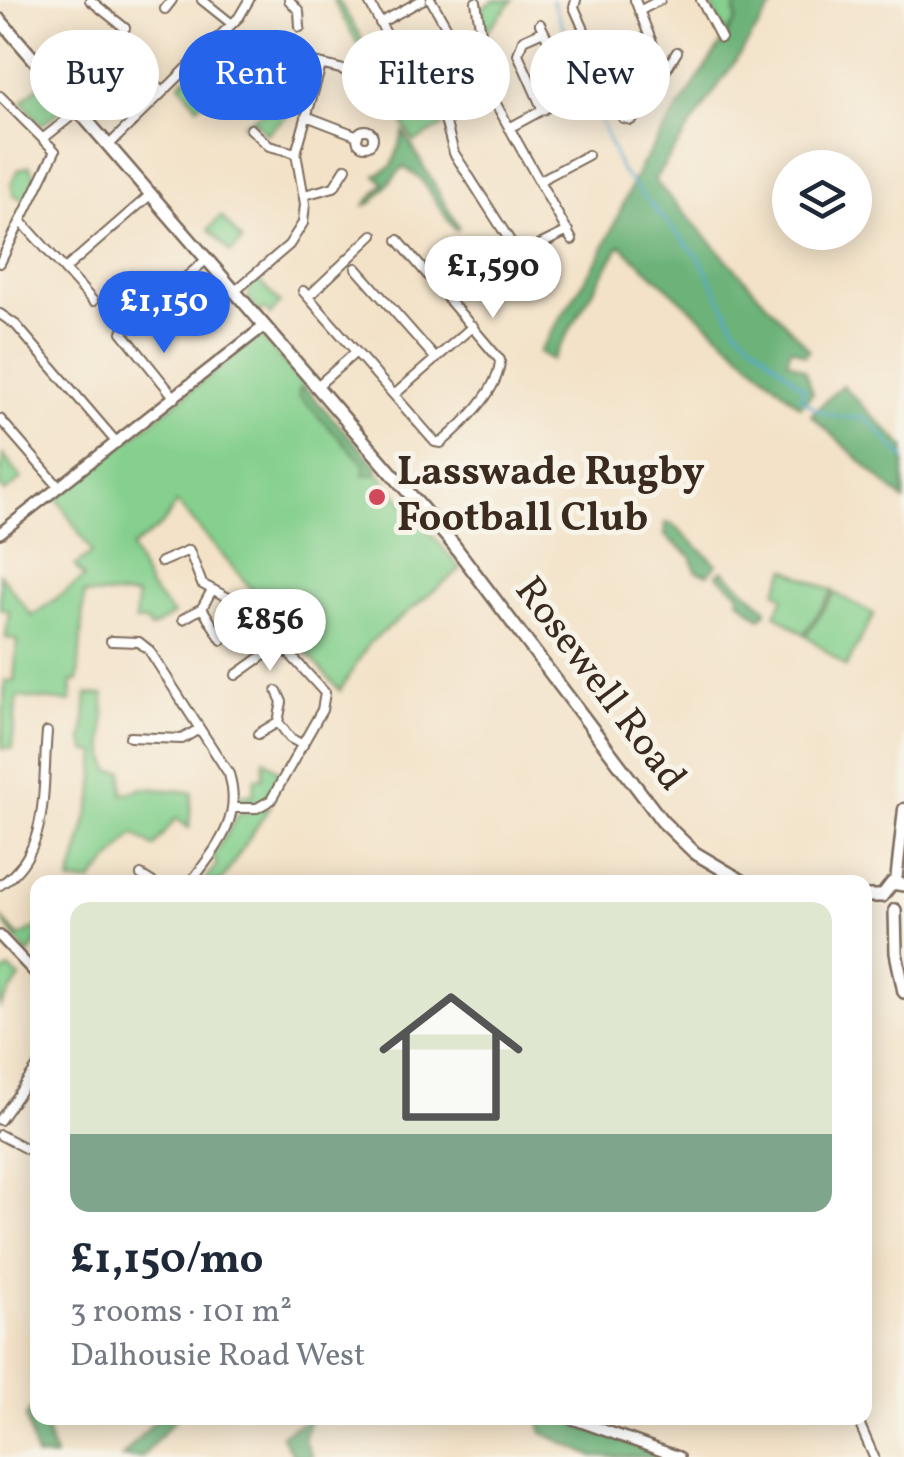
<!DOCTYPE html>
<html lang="en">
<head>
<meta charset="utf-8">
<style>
	:root { --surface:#fff; --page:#f6f6f7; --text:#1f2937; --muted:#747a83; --line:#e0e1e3; --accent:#2563eb }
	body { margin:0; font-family:Vollkorn,serif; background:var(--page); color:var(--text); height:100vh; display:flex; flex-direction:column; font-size:38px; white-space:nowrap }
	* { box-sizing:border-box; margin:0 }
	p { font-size:32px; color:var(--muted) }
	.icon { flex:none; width:55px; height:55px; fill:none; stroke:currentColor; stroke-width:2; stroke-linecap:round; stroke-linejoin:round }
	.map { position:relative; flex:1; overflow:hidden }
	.drawer { position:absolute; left:30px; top:875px; width:842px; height:550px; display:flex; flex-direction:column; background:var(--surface); border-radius:20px; box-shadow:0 5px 25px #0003 }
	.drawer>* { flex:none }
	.hud { position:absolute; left:30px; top:30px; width:845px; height:90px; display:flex; gap:20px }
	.buttons { position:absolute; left:772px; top:150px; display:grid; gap:20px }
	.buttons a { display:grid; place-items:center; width:100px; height:100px; border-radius:50%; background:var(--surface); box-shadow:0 5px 25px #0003; font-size:50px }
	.price { position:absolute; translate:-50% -85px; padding:0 22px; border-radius:35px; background:#fff; color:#222; font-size:32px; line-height:65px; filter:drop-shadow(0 2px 5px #0008) }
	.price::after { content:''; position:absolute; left:50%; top:60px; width:30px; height:22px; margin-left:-15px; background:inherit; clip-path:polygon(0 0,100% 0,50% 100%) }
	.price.active { background:var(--accent); color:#fff }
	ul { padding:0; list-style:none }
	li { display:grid; align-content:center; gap:20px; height:530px; padding:0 40px }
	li+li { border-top:2px solid var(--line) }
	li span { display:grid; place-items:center; height:310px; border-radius:20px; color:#555 }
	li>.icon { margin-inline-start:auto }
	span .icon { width:180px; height:180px; fill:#fffc; stroke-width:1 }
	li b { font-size:42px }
	.pill { padding:0 35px; border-radius:45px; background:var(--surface); box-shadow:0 5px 25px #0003; font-size:35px; line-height:90px }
	.pill.active { background:var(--accent); color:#fff }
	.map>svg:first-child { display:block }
</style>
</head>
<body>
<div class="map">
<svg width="904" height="1457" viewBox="0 0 904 1457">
	<rect width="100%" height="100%" fill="#f7f3e8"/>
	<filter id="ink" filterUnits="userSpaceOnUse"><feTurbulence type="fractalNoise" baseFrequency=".01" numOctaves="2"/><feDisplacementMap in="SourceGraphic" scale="20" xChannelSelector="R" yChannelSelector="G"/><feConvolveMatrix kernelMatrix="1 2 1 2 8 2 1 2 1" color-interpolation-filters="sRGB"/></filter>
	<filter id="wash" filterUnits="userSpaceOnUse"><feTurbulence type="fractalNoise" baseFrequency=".0048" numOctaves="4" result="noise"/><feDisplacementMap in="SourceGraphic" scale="40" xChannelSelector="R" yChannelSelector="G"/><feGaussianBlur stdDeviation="2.25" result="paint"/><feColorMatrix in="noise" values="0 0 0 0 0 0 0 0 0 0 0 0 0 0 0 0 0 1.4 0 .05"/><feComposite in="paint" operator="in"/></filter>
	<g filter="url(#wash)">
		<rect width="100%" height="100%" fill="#f3e2c8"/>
		<path fill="#85d08e" stroke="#607d56" stroke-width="2.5" d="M333,0H338L380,69L412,72L478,38L483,92L438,119L443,126L414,142Z
			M494,0H513L486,32L481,9Z
			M709,0H735L736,21L725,34Z
			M229,34L242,47L255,43L262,49L278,35L286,38L285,44L275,43L277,52L267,55L264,69L252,56L244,64L249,69L236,77L212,53Z
			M186,77L212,95L197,106L180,83Z
			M44,81L65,106L42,125L22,101Z
			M286,98L295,109L266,134L255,121L247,128L243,124L271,108L277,113L285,106Z
			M30,166L35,180L25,200L14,195L11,184L18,170Z
			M221,216L242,241L231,253L209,229Z
			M258,280L280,303L270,315L265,309L260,312L248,298L249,288Z
			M260,335L461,569L369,643L340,691L177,503L162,525L131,548L150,588L173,615L150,629L146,622L135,621L137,596L84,594L78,681H72L71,702L17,697L12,749L2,748L5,681H14L17,640L6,638L9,610L0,609V574L32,616L84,578L75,566L92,553L57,498Z
			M3,455L22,479L5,492L0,486Z
			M786,569L833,591L804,634L775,614L784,597L776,591Z
			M835,593L874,614L846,667L806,635Z
			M87,694L104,695V747L110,771H123V794L144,788L192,792L189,828L176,818L154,847L134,834L91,882H70L93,797L97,753L87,752L83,742Z
			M264,759L281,773L264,800L240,804L236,794L253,795L255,778H263Z
			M270,806L221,882H204L217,864L213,856L238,814Z
			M0,916L19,937L37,927V942L28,955Z
			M9,969L20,978L0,1007V976Z"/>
		<path fill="#6cb279" stroke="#546e4c" stroke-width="2.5" d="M735,0H777L654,180L809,349L805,355L791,348L787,360L805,370L813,393L800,406L620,245L552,360L539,352L600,256L640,167L736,21Z
			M404,132L459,228L455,230L421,179L403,167L372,203L365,205L384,183L376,175L392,166Z
			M842,385L904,447V501L811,415Z
			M305,388L377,466V474L363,475L365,465L299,396V389Z
			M666,523L672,524L717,564L708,574L696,571L691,556L665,536Z
			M722,570L766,608L765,614L760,618L738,599L739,593L717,575Z
			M37,1400L38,1418H42L55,1457H36L26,1417Z
			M157,1418H176L142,1457H122Z
			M310,1418L304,1439L312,1457H294L281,1435Z
			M539,1418H558L665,1457H594L543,1433Z"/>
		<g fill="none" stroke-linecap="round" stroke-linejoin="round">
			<path stroke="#54a8d0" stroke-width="2.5" d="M552,0L621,171L700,259L735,326L805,389L800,396C820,416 840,419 866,418L904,458"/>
		</g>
	</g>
	<g filter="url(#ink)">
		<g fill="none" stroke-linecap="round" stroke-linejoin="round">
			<g stroke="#7b6a5a" stroke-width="12">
				<path id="minor" d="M90,0L125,28
					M202,0L232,24
					M289,0L299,11L300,27
					M368,0L404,67L412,70L451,48L454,40L431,0
					M576,0L574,7L623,118L631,120L639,113L677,52
					M635,0L657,55L667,63
					M701,0L721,38
					M476,2L491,95L572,240
					M165,9L172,0
					M639,11L660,0
					M380,23L422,0
					M540,24L547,38
					M541,32L523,40L518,54L543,110
					M204,51L235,80L255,69L251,65
					M269,58C281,55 348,69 356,75
					M567,86L574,104
					M132,90L145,76L162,92
					M491,95L445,120L454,153L519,255L568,231
					M0,96L55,151L0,263
					M306,116L358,136
					M509,128L570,95
					M251,129L269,146L296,153
					M357 138a8 8 0 1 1 16 0a8 8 0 1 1-16 0Z
					M45,137L79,110
					M109,145L239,17L249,0
					M539,181L588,155
					M304,195L334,187L346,168
					M21,221L93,301
					M523,256L538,294
					M356,268L436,359
					M65,269L150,195
					M435,283L466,254
					M303,291L435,442L441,443C463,424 499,391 500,360L398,240
					M234,292L289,245L303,223L305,204L296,153L320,69
					M308,297L373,235
					M0,314L16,325L117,443
					M316,387L356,352
					M394,395L473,326
					M175,398L122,332L206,260
					M0,419L59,487
					M161,562L189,550L202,584L248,608L325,693L322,710L271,800L257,808H233
					M202,608L222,640
					M183,619L202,608L212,590
					M111,641L139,642L149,650L229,774C243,819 216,848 191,882
					M236,675L281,643
					M278,722L290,738L303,745
					M258,734L278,722L282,702L277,691
					M130,737L182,739L199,729
					M141,875L152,882
					M0,885C51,853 42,785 47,732
					M0,1120L38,1066
					M0,1135L38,1155
					M857,1418L874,1457"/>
			</g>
			<g stroke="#7b6a5a" stroke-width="14">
				<path id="tertiary" d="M0,533L263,327
					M0,936L38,976
					M570,1418L679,1457"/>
			</g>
			<g stroke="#7b6a5a" stroke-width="15">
				<path id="secondary" d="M896,882L904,809"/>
			</g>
			<g stroke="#7b6a5a" stroke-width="16">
				<path id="primary" d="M0,20L453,544L662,821L695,853L744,882
					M865,896H882
					M882,896L892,883L904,885
					M895,910L896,953L904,992"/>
			</g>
			<use href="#minor" stroke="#fff" stroke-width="8"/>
			<use href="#tertiary" stroke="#fff" stroke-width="9"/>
			<use href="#secondary" stroke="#fff" stroke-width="10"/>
			<use href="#primary" stroke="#fff" stroke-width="11"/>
		</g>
	</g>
	<circle fill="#d1495b" stroke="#f7f3e8" stroke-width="4" cx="377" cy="497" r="10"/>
	<g text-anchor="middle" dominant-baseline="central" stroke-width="10" stroke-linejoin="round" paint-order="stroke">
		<g font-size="40" font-weight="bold" fill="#3b2a1e" stroke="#f7f3e8" text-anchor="start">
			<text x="397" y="474">Lasswade Rugby<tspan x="397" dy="46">Football Club</tspan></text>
		</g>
		<g font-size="40" fill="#3b2a1e" stroke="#f7f3e8">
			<text transform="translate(599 685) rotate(53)">Rosewell Road</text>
		</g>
	</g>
</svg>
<div class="buttons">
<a><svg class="icon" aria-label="layers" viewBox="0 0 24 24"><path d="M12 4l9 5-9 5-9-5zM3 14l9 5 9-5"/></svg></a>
</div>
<b class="price" style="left:493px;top:321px">£1,590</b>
<b class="price active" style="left:164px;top:356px">£1,150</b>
<b class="price" style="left:270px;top:674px">£856</b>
<div class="hud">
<a class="pill">Buy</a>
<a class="pill active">Rent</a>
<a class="pill">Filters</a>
<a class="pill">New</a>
</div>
<section class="drawer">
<ul>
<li><span style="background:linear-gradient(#dfe7d0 75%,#7fa58c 0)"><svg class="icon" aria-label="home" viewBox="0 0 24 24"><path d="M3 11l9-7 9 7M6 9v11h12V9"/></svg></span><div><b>£1,150/mo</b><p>3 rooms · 101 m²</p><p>Dalhousie Road West</p></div></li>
</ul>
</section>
</div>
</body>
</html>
